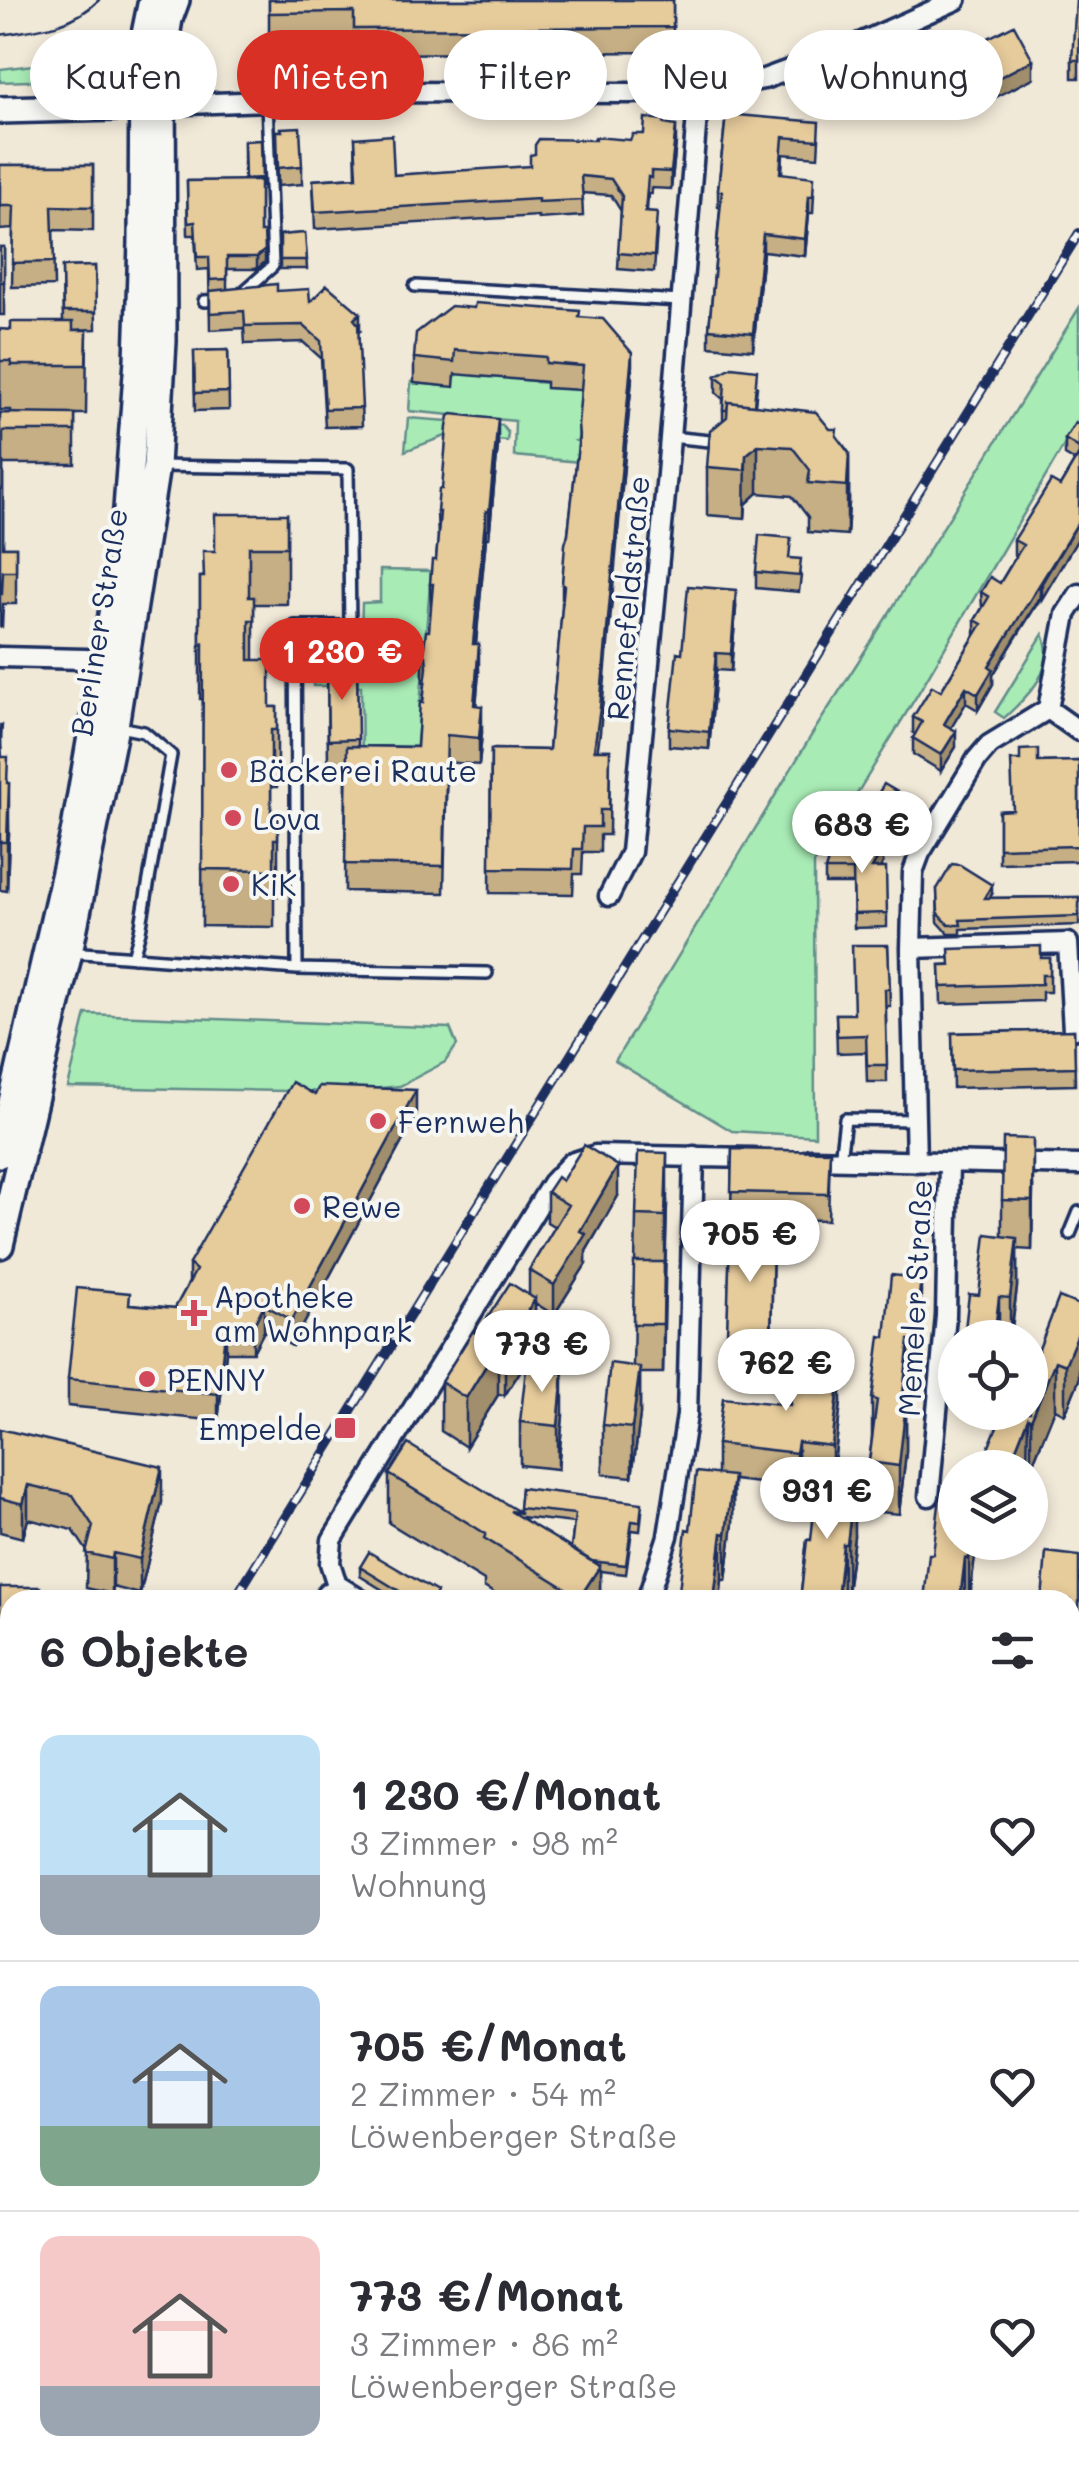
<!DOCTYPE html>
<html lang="de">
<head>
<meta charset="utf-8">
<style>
	:root { --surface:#fff; --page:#f2f2f3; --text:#2b2b33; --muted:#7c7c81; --line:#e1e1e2; --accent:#d93025 }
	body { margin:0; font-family:Mali,sans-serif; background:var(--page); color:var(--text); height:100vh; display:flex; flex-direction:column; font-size:38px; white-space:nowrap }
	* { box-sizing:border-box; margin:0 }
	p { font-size:32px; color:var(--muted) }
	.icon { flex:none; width:55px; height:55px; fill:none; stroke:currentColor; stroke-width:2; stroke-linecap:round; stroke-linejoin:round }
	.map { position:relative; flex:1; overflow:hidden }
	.drawer { position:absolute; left:0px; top:1590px; width:1080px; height:892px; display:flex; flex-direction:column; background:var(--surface); border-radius:30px 30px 0 0; box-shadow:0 5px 15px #0003 }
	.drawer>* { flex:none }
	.hud { position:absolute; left:30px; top:30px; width:1020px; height:90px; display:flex; gap:20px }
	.fabs { position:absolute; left:938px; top:1320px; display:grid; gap:20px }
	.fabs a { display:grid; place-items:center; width:110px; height:110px; border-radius:50%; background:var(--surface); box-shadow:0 5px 15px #0003; font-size:50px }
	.price { position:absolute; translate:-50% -85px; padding:0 22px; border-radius:35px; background:#fff; color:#222; font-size:32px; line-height:65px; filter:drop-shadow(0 2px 5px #0008) }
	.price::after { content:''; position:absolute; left:50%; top:60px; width:30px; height:22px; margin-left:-15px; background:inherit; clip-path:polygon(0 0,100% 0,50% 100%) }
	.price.current { background:var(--accent); color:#fff }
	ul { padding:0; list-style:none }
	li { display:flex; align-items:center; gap:30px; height:250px; padding:0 40px }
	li+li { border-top:2px solid var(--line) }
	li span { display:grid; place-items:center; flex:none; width:280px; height:200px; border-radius:20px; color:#555 }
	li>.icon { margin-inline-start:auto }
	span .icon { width:120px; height:120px; fill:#fffc; stroke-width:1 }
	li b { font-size:42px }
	h2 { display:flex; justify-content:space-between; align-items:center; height:120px; padding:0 40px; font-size:42px }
	.chip { padding:0 35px; border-radius:45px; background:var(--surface); box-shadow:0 5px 15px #0003; font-size:35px; line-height:90px }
	.chip.current { background:var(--accent); color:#fff }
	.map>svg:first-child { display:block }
</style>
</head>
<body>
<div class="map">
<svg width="1079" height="2482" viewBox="0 0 1079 2482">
	<rect width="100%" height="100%" fill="#f1e9d8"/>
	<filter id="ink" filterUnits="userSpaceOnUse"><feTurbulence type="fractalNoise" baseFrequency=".01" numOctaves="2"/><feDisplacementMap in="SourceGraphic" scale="20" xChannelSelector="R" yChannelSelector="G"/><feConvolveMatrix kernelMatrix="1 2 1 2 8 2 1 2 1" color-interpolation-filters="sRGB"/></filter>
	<g filter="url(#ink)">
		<path fill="#a8ebb5" stroke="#628d8a" stroke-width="2.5" d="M82,59L69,76L60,80L0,82V69Z
			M1079,308V420L916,697L814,864L815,1136L732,1131L615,1061L814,731L926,555Z
			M485,371L484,377L536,375V382L547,383L587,377L580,440L576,441L578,442L581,462L514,456L515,421L409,411L411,382L443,386L458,374Z
			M408,418L502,425L508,433L507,441L448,435L405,451Z
			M380,570L431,571L415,767L362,766L361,686H313V634L361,633L362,603L380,602Z
			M1043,634C1058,669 1027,697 1004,718L995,712Z
			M86,1014L450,1028L457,1045L445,1062L400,1086L345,1092L68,1087Z
			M1079,2051V2236L1070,2231V2052Z
			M1070,2295L1079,2296V2425H1070Z"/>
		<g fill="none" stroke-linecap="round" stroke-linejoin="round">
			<g stroke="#1b2f5e" stroke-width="16">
				<path id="lane" d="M415,286L681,301
					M241,294L273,266L267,101
					M204,301L222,300
					M670,437L720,442
					M157,466L348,469L350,626H295L297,969
					M119,727L144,732L171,755L140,931L133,957
					M70,952L297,969L487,973
					M840,1160L845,1119L915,1120
					M1070,1234L1079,1212
					M318,1600L324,1589L337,1585
					M1070,2263L1079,2264"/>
			</g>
			<g stroke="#1b2f5e" stroke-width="25">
				<path id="street" d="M161,105L267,101L387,92L632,93L699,91L764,79L849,48L956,0
					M0,657L85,659L114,663
					M1048,709L1079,731
					M609,896L631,852L667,474L699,91
					M911,948L1068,943L1073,1030
					M810,1159L1079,1165
					M916,1162L911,948L913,872L920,853L977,759L989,745L1048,709L1066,614L1079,594
					M929,1496L946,1316L949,1162
					M361,1600L337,1585L330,1563L332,1540L552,1183L571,1163L595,1155L754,1158
					M647,1600L668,1536L687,1415L694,1156
					M0,1802L10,1803
					M1070,2015L1079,2013
					M0,2383L10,2423
					M23,2472L25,2482
					M263,2472L264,2482
					M763,2472L765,2482
					M1011,2472L1012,2482
					M489,2482L490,2472"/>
			</g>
			<g stroke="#1b2f5e" stroke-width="32">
				<path id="secondary" d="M0,110L156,106
					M0,1154L75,829L119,574L127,509L138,360L142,242L143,44L152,0
					M0,1245L69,952L115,726L156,466L163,341L162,61L169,19L176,0"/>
			</g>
			<use href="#lane" stroke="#f6f6f2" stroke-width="9"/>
			<use href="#street" stroke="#f6f6f2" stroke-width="18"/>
			<use href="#secondary" stroke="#f6f6f2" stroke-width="25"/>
			<path stroke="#1b2f5e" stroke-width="2.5" d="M0,35C37,29 71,28 99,0"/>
			<g stroke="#1b2f5e" stroke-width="10">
				<path id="rail" d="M234,1600L1079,233
					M0,1979L10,1963
					M0,2005L10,1989"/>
			</g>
			<use href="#rail" stroke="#f6f6f2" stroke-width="6" stroke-dasharray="19" stroke-linecap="butt"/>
		</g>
		<path fill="#c6af85" stroke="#1b2f5e" stroke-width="2.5" fill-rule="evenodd" d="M269,0H673V52L354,54V38H269Z
			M1079,0V78H1072V60Z
			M949,58L1033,78L968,111L949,76Z
			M726,114L819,139L818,157L783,154L782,174L814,194L813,213H809L805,256L763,251L753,350L709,346V329L720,208L718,207V190Z
			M664,124L676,142L671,189L651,188V194H648L647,212L657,229L654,272L618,269L621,211L611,195L582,193L583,216L538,219V216L315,229L313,180L356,177L355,138L394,175L530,167L630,140Z
			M277,131H282L302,166V184L278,186Z
			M261,140L262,187H260V232L265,262L257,269H227V289L277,291L310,302L360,331L358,332L362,426L325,427L321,358L303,342L245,344L244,328L210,330L209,269L197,270L195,235H188L187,181H244V141Z
			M0,165H93V231L53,230L54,286L12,287L13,229L0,230Z
			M305,233L307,269H280V235Z
			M0,247H4V315H0Z
			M95,266L96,329L73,330H87L86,414H75V464H3V547H16V604H3L2,627H0V413H11V410H0V329L11,330L63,322L62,267Z
			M580,317L632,378L597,750H610L609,835H600V852H583L582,874H574L573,894L490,893L491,749L549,750L562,609V584L578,448L581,390L546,388V382L455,374L454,387L414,383V358Z
			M228,350L229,410L195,411L194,351Z
			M716,376L757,387L755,405L837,436L849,453V502L847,535L808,532V517L792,496L758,493L746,504L745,518L707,515V467L723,420V399L716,393Z
			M1079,425V537L993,675V684L978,710L966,703L954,722L951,728L956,747L941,771L913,754V738L915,734L913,733V717L941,691L975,635V620L982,608L981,592L1000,583L1016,556L1014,555V540L1060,486L1075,461L1065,455V439Z
			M498,445L489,538H486L476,644L479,671L476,705L482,732L479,765L447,762L444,893L345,891L346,766H328L327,666H357L358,746L417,747L425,683L423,682V656L429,631L431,610L430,584L436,560L438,539L437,512L442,489Z
			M287,514V604H254V660L270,707H277V787H271V818H278V896H274V927L202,926L203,699H200V577H203L215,551Z
			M791,558L801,576L799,592L756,588V572Z
			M736,608L731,671L716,670L709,749L669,746V728L682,653Z
			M0,725L2,757L8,783L9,832L7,891L0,890Z
			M1079,761V861L999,863V811L1012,810L1038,762Z
			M865,815L911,818L892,849L865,833Z
			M883,863L880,868L887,913V927L854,928L853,884H825V870Z
			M937,889L992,894L989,898L1079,897V925L961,929V934H949L938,922Z
			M888,945L890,1006H886L887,1082H867L866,1052L837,1053L836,1014H854Z
			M1050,958V992H1042V1001L941,1004L940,965Z
			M1074,1030L1075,1085L953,1088L952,1033Z
			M315,1095L416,1116L292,1346L264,1331L253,1352H226L218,1421L68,1406V1379L130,1304L175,1308L189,1282V1264Z
			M732,1149L830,1151L828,1220L731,1218Z
			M562,1181L618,1196L586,1251V1264L554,1315L535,1303V1348L505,1395H498L466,1447L441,1431V1382L477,1334L529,1295V1270L555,1227L547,1222V1192Z
			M1033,1187L1032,1250L1017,1249V1287L1011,1338H964L1002,1236V1200Z
			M667,1202L663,1373H640V1415L632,1477L603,1474V1425L633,1366L636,1215Z
			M730,1234L773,1235L771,1362L727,1361Z
			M1079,1305V1380L1065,1414L1055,1409L1031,1468L1028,1467L983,1468L1037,1354Z
			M921,1327L914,1390L909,1389L906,1414V1452L899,1514L869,1511V1462L872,1439V1399L885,1337Z
			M559,1372L563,1415L558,1469L520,1465V1422Z
			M841,1402L832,1481L798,1476L796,1487L733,1480V1523L726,1580H722L720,1600H678L690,1530L717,1474V1444L790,1405Z
			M0,1429L162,1502L140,1594L113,1587L112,1594L86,1588L87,1551L73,1530L28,1519L23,1538L0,1532Z
			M389,1474L519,1511L521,1488L642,1512L640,1531L632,1530L626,1574L600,1571V1600H505L484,1587V1581L389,1523ZM521,1517L574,1523L571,1549L521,1518Z
			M854,1536L847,1593H843V1600H800L807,1540Z
			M976,1542L970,1600H924L933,1554Z
			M1079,1556V1860L1070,1859V1600Z
			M360,1567L437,1600H399L360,1576Z
			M1077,1883L1079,1884V1993L1070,1994V1956L1077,1898Z
			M59,2472H103V2479L92,2480V2482H61Z
			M200,2472H244V2482H202Z
			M426,2472H459L458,2482H426Z
			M685,2472H733L735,2482H686Z"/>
		<path fill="#a18e6c" stroke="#1b2f5e" stroke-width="2.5" d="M1033,60V78L968,111V93Z
			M676,126V142L671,189V172Z
			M809,196V213L805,256V239Z
			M763,234V251L753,350V333Z
			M265,250V262L257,269V257Z
			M360,313V331L354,336V319Z
			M632,353V378L600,733L594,775V750Z
			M498,419V445L489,538V512Z
			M758,445V493L746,504L745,518L746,455Z
			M849,453V502L847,535V486Z
			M486,511V538L473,671V644Z
			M1079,521V537L1042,599V583Z
			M1040,582V597L993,675V684L978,710V694L989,666Z
			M736,590V608L731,671V654Z
			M479,644V671L474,732V705Z
			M716,653V670L709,749V732Z
			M966,687V703L944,740V724Z
			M482,706V732L479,765V738Z
			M956,731V747L941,771V755Z
			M9,783V832L7,891V842Z
			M911,800V818L892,849V831Z
			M883,849V863L872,882V868Z
			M992,885V894L984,907V898Z
			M416,1090V1116L292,1346V1320Z
			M1033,1139V1187L1032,1250V1201Z
			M667,1153V1202L665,1265V1216Z
			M618,1166V1196L586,1251V1264L554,1315V1285L580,1231Z
			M1017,1238V1287L1010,1338V1298Z
			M664,1262V1311L663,1373V1324Z
			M921,1278V1327L914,1390V1341Z
			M999,1297V1338H994Z
			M535,1299V1348L505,1395V1346Z
			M264,1305V1331L253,1352V1326Z
			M226,1325V1352L218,1421V1394Z
			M1079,1331V1380L1065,1414V1365Z
			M909,1340V1389L906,1414V1452L899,1514V1466L902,1403Z
			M498,1346V1395L466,1447V1398Z
			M1055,1361V1409L1031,1468V1420Z
			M640,1367V1415L632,1477V1428Z
			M841,1368V1402L832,1481V1446Z
			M563,1373V1415L558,1469V1426Z
			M1028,1418L1027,1468H1008Z
			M798,1442V1476L796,1487V1453Z
			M162,1467V1502L140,1594V1559Z
			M733,1476V1523L726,1580V1534Z
			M28,1485V1519L23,1538V1504Z
			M854,1487V1536L847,1593V1544Z
			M722,1533V1580L720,1600H714Z
			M971,1542H976V1550L969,1600V1559Z
			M843,1544V1600H837Z
			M113,1553V1587L112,1594V1559Z
			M965,1558V1600H960Z
			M600,1566V1600H580V1597Z
			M10,1700V1735L0,1747V1712Z
			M10,2136V2145L0,2160V2151Z
			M88,2472H92V2482H88Z"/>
		<path fill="#e6cb9b" stroke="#1b2f5e" stroke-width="2.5" d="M269,0H673V27L354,29V12L269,13Z
			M1076,0H1079V60H1072Z
			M1014,25L1033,60L968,93L949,58Z
			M726,114L819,122L818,140L783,137L780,173L814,177L813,196H809L805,239L763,234L753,333L709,329L722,191L718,190Z
			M645,118L664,120V124L676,126L671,172L651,171V178L648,177L645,212L657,213L654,256L618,253L622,196L611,179L581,176L583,200L538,202V199L315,212L313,180L357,177L355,138L392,135L394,175L530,166V155L535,154V145L539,139L595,140V137L630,140L633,134H644Z
			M300,127L302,166L278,168L277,131H282L281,128Z
			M261,140L262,178L245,179L244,141Z
			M0,165H93V207L52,206L54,262L12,263L14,206H0Z
			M260,180V232H264L265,250L257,257H227V279L210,280L209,257H197L195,222L188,223L187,181Z
			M305,233L307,260H280V235Z
			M0,247H4V282H0Z
			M95,266L96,312H63L62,267Z
			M277,284V291L309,289L310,302L327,285L360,313L354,319L358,324L362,408L325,409L321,341L303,325L245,326L244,311L210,313V291Z
			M475,303L580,311L579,317L603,319L632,353L600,708L594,750H610L609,810H600V827H583L582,849H574L573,869L490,868L491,749L549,750L564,585L562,584L565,544L568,534L579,436L578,425L583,366L546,363V357L455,350L454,362L414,358L416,333L451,306L474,308Z
			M11,322H73V330H87L86,365H11V361H0V329L11,330Z
			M228,350L229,392L195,393L194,351Z
			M732,367L757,370L754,405L728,402L727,410H723L725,383L716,376Z
			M728,402L816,412L830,429H837L836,436L849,453L847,486L808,483L810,470L792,447L758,445L746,455L745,470L707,467L710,431L727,417Z
			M0,413L75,414V431H3V547H16V571H3L2,594H0Z
			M452,414L498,419L489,512L486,511L473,644H479L474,705L482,706L479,738L447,735L444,866L345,864L347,746L417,747L420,702L423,703L427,667L426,656H423L426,631H429L433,584H430L432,560H436L440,512H437L439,489H442L447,427L449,416Z
			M1075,423L1079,425V448L1065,439Z
			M1079,454V521L989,666L993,669L978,694L966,687L954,707L944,724L956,731L941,755L913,738L922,722L913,717L932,686L941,691L982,624L975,620L989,597L981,592L990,577L1000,583L1023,545L1014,540L1051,481L1060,486Z
			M215,514H287V547H249V597H254V620H249V660H270V707H277V730H271V818H278V839H274V870L202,869L203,643H200V577H204L203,551H215Z
			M759,535L791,538L789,558L801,559L799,576L756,572Z
			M688,586L736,590L731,654L716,653L709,732L669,728L677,652L682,653Z
			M327,666H357L358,739L328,740Z
			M0,725H2L0,757H8L7,783H9L7,842H0Z
			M1038,749V762L1079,761V846L999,848V811L1013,810L1011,760H1020V750Z
			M884,784L911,800L892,831L865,815Z
			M834,842L883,849L872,868H886L887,913L854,914L853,870H825Z
			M952,864L960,865L992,885L984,898L1079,897V916L960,920L961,925H949L938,913L937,889Z
			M852,945H888L890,989H885L887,1065H867L866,1035L837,1036L836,1014H854Z
			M1041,946V958H1050V975H1042V984L941,987L940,965H950L949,949Z
			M1074,1030L1075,1067L953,1070L952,1033Z
			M292,1082L315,1095L319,1086L416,1090L292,1320L264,1305L253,1326L226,1325L218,1394L68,1379L77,1288L130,1293L129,1304L175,1308L196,1270L189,1264Z
			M1003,1138L1033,1139L1032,1201L1002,1200Z
			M584,1145L618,1166L580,1231L586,1234L554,1285L529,1270L568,1205L547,1192L557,1177L562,1181Z
			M732,1149L830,1151L828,1194L731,1192Z
			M638,1152L667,1153L665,1216L636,1215Z
			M730,1234L773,1235L771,1336L727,1335Z
			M986,1234L1017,1238L1010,1298L999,1297L994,1338H964L969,1294L979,1295Z
			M634,1262H664L663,1324H633Z
			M891,1275L921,1278L914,1341L909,1340L902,1403H906L899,1466L869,1462L877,1400L872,1399L880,1336L885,1337Z
			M510,1283L535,1299L505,1346H498L466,1398L441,1382L473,1331L477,1334Z
			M1059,1297L1079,1305V1331L1065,1365L1055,1361L1031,1420L1028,1418L1008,1468H983V1461L1003,1412H1030V1351L1037,1354Z
			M541,1360L559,1362L558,1372L563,1373L558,1426L520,1422L526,1369L540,1370Z
			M610,1363L640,1367L632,1428L603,1425Z
			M795,1363L841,1368L832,1446L798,1442L796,1453L717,1444L723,1398L790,1405Z
			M0,1429L162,1467L140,1559L113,1553L112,1559L86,1553L93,1526L73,1495L28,1485L23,1504L0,1498Z
			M408,1444L521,1513L510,1511L600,1566L580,1597L484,1538L486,1534L389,1474Z
			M696,1472L733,1476L726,1534L722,1533L714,1599L721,1600H678L686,1529L690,1530Z
			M817,1483L854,1487L847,1544H843L837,1600H800L807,1540H811Z
			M521,1488L642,1503L640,1522L632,1521L626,1565L591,1561L571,1549L575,1514L519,1508Z
			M940,1497L955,1499V1542H971L969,1559L965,1558L960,1600H924L929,1554H933Z
			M369,1552L437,1592L433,1600H414L360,1567Z
			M1046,1552L1079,1556V1833L1070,1832V1600H1042Z
			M0,1587H40V1600H10V1700L0,1712Z
			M1079,1898V1966L1070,1967L1075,1899Z
			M10,2023V2033L4,2032Z
			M2,2035L10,2040V2136L0,2151V2038Z
			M203,2472H244V2476H235L236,2482H203Z
			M295,2472H328L329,2482H296Z
			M431,2472H457L456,2482H430Z
			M524,2472H557L556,2482H523Z
			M689,2472H733L735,2482H691Z
			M807,2472H838L837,2480L884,2472H969L970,2482H952V2480L940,2482H807Z"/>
	</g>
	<g fill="#d1495b" stroke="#f6f6f2" stroke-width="4">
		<circle cx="229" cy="770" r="10"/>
		<circle cx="233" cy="818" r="10"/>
		<circle cx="231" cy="884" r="10"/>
		<circle cx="378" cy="1121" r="10"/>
		<circle cx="302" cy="1206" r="10"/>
		<path d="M189 1298h10v10h10v10h-10v10h-10v-10h-10v-10h10z"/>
		<circle cx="147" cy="1379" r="10"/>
		<rect x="333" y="1416" width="24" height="24" rx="5"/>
	</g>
	<g text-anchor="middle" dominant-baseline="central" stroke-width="8" stroke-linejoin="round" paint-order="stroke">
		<g font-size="30" fill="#1b2f5e" stroke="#f6f6f2">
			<text transform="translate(627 598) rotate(-85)">Rennefeldstraße</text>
			<text transform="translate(98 622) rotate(-81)">Berliner Straße</text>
			<text transform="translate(914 1298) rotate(-87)">Memeler Straße</text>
		</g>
		<g font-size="30" fill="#1b2f5e" stroke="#f6f6f2" text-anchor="start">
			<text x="249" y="770">Bäckerei Raute</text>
			<text x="253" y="818">Lova</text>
			<text x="251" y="884">KiK</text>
			<text x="398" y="1121">Fernweh</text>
			<text x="322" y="1206">Rewe</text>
			<text x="214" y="1296">Apotheke<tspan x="214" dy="34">am Wohnpark</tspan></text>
			<text x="167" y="1379">PENNY</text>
			<text x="322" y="1428" text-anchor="end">Empelde</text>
		</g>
	</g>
</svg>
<div class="fabs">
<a><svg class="icon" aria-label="locate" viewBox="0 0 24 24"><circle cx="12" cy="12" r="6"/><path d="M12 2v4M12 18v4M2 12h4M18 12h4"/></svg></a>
<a><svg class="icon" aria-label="layers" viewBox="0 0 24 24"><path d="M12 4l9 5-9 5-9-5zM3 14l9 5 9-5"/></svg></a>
</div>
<b class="price current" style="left:342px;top:703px">1 230 €</b>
<b class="price" style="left:862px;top:876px">683 €</b>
<b class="price" style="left:750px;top:1285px">705 €</b>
<b class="price" style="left:542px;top:1395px">773 €</b>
<b class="price" style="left:786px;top:1414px">762 €</b>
<b class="price" style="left:827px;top:1542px">931 €</b>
<div class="hud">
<a class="chip">Kaufen</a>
<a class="chip current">Mieten</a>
<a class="chip">Filter</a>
<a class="chip">Neu</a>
<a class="chip">Wohnung</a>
</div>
<section class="drawer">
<h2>6 Objekte<svg class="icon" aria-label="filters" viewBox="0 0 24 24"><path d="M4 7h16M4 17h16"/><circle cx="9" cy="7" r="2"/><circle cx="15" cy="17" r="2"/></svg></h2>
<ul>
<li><span style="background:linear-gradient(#bfe0f5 70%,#9aa5b1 0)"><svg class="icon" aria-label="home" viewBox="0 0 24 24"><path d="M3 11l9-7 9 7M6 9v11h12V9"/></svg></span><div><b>1 230 €/Monat</b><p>3 Zimmer · 98 m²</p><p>Wohnung</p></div><svg class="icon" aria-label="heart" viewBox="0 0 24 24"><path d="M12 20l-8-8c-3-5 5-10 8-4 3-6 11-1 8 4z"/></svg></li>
<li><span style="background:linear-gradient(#a9c7e8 70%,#7fa58c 0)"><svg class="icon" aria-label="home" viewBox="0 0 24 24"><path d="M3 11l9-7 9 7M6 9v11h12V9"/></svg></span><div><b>705 €/Monat</b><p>2 Zimmer · 54 m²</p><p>Löwenberger Straße</p></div><svg class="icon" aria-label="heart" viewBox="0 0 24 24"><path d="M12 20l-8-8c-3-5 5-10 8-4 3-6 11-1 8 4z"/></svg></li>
<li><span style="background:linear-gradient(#f6c9c9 75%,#9aa5b1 0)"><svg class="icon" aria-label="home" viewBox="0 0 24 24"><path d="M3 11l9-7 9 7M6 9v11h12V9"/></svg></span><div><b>773 €/Monat</b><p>3 Zimmer · 86 m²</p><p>Löwenberger Straße</p></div><svg class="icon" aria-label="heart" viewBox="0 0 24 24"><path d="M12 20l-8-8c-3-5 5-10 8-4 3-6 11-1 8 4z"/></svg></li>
</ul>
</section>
</div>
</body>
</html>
